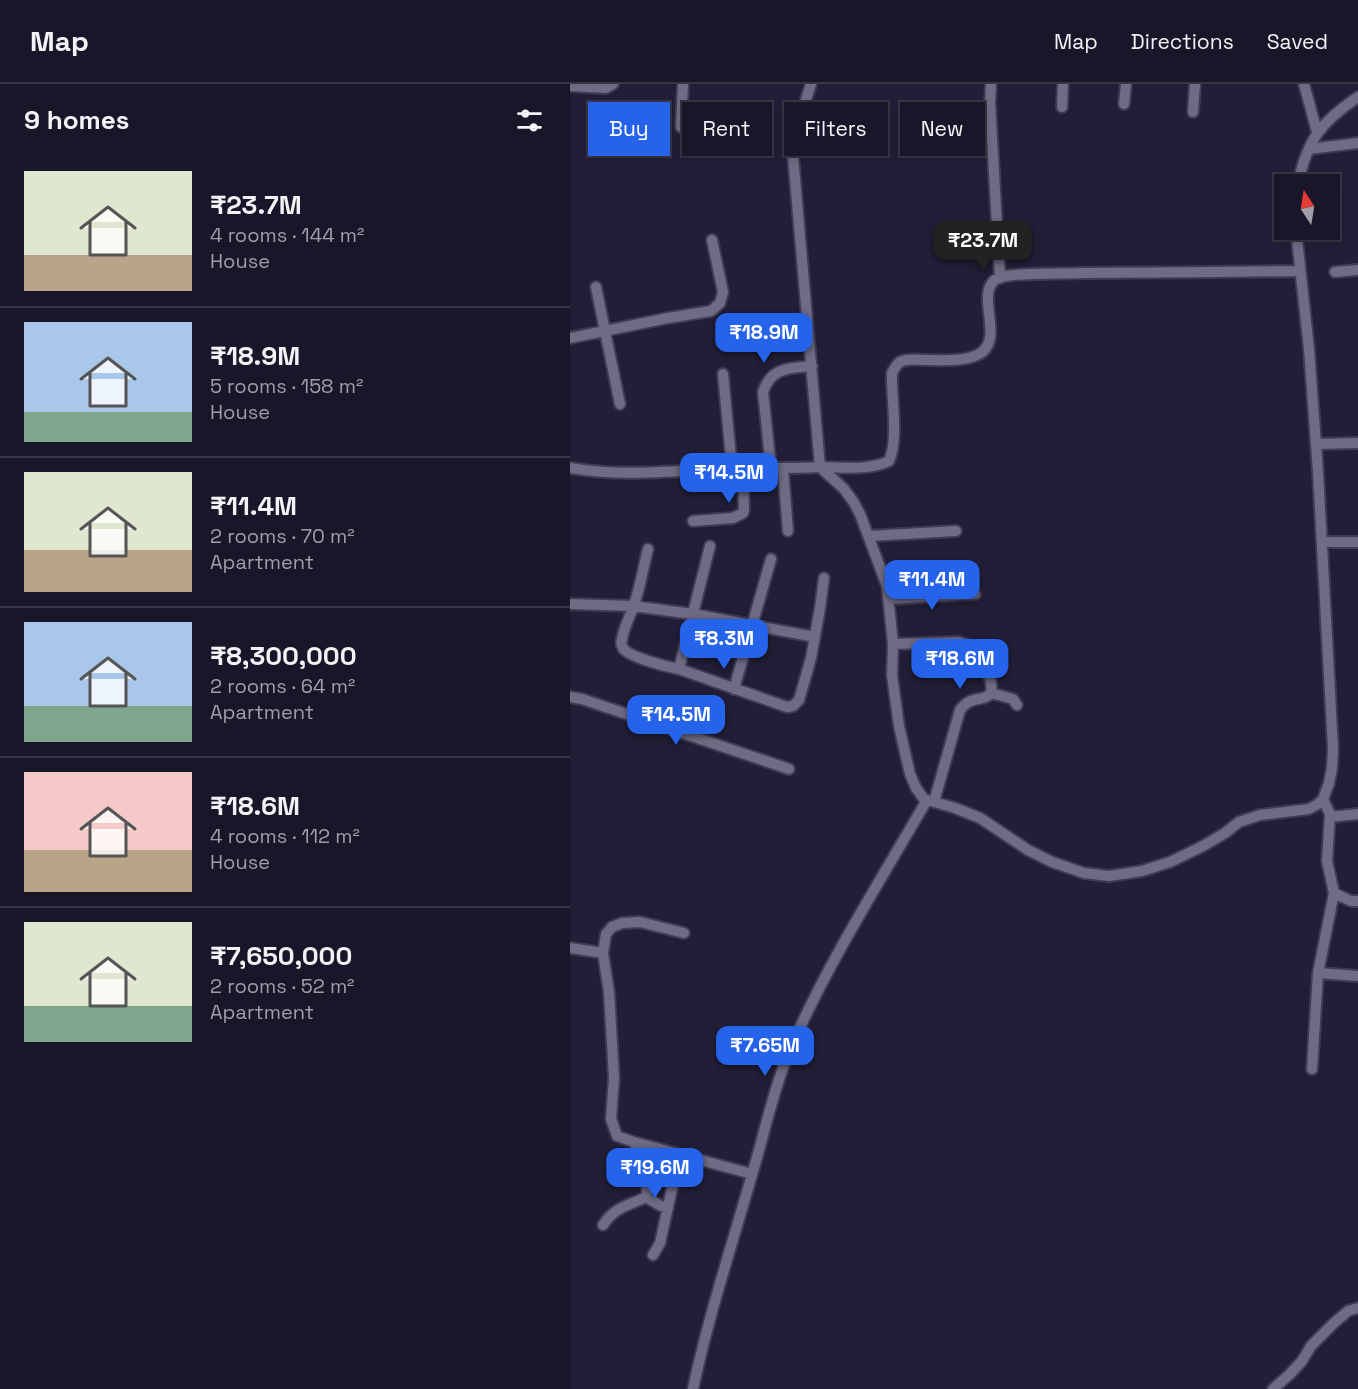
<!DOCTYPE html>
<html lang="en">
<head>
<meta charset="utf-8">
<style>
	:root { --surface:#1a1629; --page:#272335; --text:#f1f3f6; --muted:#9f9fa8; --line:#383546; --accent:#2563eb }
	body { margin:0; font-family:"Space Grotesk",sans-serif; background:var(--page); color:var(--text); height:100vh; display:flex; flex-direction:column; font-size:22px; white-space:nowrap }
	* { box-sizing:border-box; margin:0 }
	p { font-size:20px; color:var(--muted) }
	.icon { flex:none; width:33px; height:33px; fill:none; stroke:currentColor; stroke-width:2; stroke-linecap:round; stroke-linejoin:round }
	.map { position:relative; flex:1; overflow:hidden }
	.drawer { display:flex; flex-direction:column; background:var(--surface); width:570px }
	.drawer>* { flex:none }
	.guide { position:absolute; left:18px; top:18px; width:570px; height:54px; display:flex; gap:12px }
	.needle { width:39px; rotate:348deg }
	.buttons { position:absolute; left:704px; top:90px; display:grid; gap:12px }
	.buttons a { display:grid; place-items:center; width:66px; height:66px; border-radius:0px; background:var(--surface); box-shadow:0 3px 9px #0003,0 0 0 2px var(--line); font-size:30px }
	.price { position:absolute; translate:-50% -51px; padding:0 14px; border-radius:12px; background:var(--accent); color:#fff; font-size:20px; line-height:39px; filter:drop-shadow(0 2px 3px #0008) }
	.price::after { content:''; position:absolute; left:50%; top:36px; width:18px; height:14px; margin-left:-9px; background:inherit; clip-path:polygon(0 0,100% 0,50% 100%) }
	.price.active { background:#222; color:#fff }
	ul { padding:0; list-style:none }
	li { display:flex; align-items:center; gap:18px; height:150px; padding:0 24px }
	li+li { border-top:2px solid var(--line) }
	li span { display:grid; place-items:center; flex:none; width:168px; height:120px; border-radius:0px; color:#555 }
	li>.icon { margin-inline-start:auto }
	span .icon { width:72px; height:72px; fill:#fffc; stroke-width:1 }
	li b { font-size:26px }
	h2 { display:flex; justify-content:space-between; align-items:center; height:72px; padding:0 24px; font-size:26px }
	.tag { padding:0 21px; border-radius:0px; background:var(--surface); box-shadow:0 3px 9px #0003,0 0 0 2px var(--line); font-size:21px; line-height:54px }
	.tag.active { background:var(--accent); color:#fff }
	header { display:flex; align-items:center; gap:36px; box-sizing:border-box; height:84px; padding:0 30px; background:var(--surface); border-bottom:2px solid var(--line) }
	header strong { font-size:28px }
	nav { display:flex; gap:33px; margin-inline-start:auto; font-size:21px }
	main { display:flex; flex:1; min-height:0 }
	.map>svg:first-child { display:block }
</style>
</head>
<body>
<header>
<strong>Map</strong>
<nav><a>Map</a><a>Directions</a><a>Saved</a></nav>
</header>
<main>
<section class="drawer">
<h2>9 homes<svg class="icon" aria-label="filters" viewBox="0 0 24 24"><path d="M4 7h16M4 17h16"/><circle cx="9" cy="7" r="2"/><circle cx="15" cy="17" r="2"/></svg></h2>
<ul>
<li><span style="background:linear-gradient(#dfe7d0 70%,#b9a48a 0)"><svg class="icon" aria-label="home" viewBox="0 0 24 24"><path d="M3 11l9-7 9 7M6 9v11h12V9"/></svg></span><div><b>₹23.7M</b><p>4 rooms · 144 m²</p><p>House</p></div></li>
<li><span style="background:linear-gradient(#a9c7e8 75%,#7fa58c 0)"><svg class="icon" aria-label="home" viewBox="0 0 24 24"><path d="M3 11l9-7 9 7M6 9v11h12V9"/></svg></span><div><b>₹18.9M</b><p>5 rooms · 158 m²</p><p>House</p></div></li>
<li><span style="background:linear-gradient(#dfe7d0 65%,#b9a48a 0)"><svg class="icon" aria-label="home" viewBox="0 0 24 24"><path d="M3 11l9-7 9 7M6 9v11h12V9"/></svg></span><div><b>₹11.4M</b><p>2 rooms · 70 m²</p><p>Apartment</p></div></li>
<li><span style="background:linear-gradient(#a9c7e8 70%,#7fa58c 0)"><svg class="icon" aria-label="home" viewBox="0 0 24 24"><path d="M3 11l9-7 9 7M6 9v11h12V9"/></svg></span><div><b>₹8,300,000</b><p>2 rooms · 64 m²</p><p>Apartment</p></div></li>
<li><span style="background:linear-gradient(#f6c9c9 65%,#b9a48a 0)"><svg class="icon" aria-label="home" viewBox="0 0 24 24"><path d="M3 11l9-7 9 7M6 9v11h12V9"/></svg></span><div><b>₹18.6M</b><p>4 rooms · 112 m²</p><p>House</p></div></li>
<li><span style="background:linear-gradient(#dfe7d0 70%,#7fa58c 0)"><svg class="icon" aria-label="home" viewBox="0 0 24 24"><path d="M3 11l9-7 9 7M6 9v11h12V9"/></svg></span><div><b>₹7,650,000</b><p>2 rooms · 52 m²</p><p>Apartment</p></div></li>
</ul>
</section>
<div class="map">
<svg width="788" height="1305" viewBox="0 0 788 1305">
	<rect width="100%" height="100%" fill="#221e37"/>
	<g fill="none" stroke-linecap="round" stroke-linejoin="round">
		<g stroke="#3f3b53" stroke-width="14">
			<path id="minor" d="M241,0L228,41L223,72L250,383C273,383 298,387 319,377C329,355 321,314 322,289C324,285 326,281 330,278C338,274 348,276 357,276C373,276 392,278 407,271C438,258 402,207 428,194C442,188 493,190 510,189C583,189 657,188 730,187
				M421,0L420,19L430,194
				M734,0L747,48
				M0,2L36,4L43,0
				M554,20L556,0
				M492,23L493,0
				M623,28L625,0
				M111,43L113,0
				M739,65L788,59
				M728,100C737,56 751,38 788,13
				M765,188L788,186
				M26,203L50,320
				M0,254L98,234L141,227L150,219L153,208L142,156
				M153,290L162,384
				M746,360L788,359
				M0,384C50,393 102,387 153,385C185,383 218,385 250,383L274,405L283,417L290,430L317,502L323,560L322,591L329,642L340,690L346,704L354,715L385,724L410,734L458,766L482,778L514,789L539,792L572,787L600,778L633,762L655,749L669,738L690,731L739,725L748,720L753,715L759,699L762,684L763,664L748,388L739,265L726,146
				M201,384L193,308C201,283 220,284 242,282
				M213,385L218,447
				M123,437L163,434L173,429L174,425L173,384
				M299,452L386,447
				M752,458H788
				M78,465C73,484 70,505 63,524C59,534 54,544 52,555C51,558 51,561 53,564C58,573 98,583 109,585L217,623L223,622L229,616L241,574L250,524L254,494
				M318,515L405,510
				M0,520L63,522L123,530L245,553
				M323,560L389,558C394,560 399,561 403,564C410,570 428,603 419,611C411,618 401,611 390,626L364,718
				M109,585L140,462
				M164,605L201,475
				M421,609L443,615L447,621
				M0,613L12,615L219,685
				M753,715L760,730L757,777L764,809L781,817H788
				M760,733L788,730
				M114,849L70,838L52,839L42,843L36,850L33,869L39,908L44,994L41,1035L47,1052L64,1058L182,1090
				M0,864L33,869
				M748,889L788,892
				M742,985L748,889L764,809
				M76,1113L91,1122L98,1124
				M33,1141C45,1123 57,1122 76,1113C80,1094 71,1075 64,1058
				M83,1171L90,1159L103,1100L113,1071
				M123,1305C138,1234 161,1164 181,1094C194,1052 202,1009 219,968C257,880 309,799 357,716
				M703,1305L720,1290L732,1277L741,1262L764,1239L778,1227L788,1224"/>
		</g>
		<use href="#minor" stroke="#6e6b84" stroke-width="10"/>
	</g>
</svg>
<div class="buttons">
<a><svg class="needle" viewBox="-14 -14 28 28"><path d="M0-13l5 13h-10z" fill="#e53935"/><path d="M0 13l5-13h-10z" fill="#9f9fa8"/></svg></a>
</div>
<b class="price active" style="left:413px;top:188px">₹23.7M</b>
<b class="price" style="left:194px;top:280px">₹18.9M</b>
<b class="price" style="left:159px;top:420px">₹14.5M</b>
<b class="price" style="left:362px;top:527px">₹11.4M</b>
<b class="price" style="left:154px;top:586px">₹8.3M</b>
<b class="price" style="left:390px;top:606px">₹18.6M</b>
<b class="price" style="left:106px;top:662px">₹14.5M</b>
<b class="price" style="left:195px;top:993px">₹7.65M</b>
<b class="price" style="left:85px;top:1115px">₹19.6M</b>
<div class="guide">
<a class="tag active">Buy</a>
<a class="tag">Rent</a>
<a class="tag">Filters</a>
<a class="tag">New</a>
</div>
</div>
</main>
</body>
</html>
